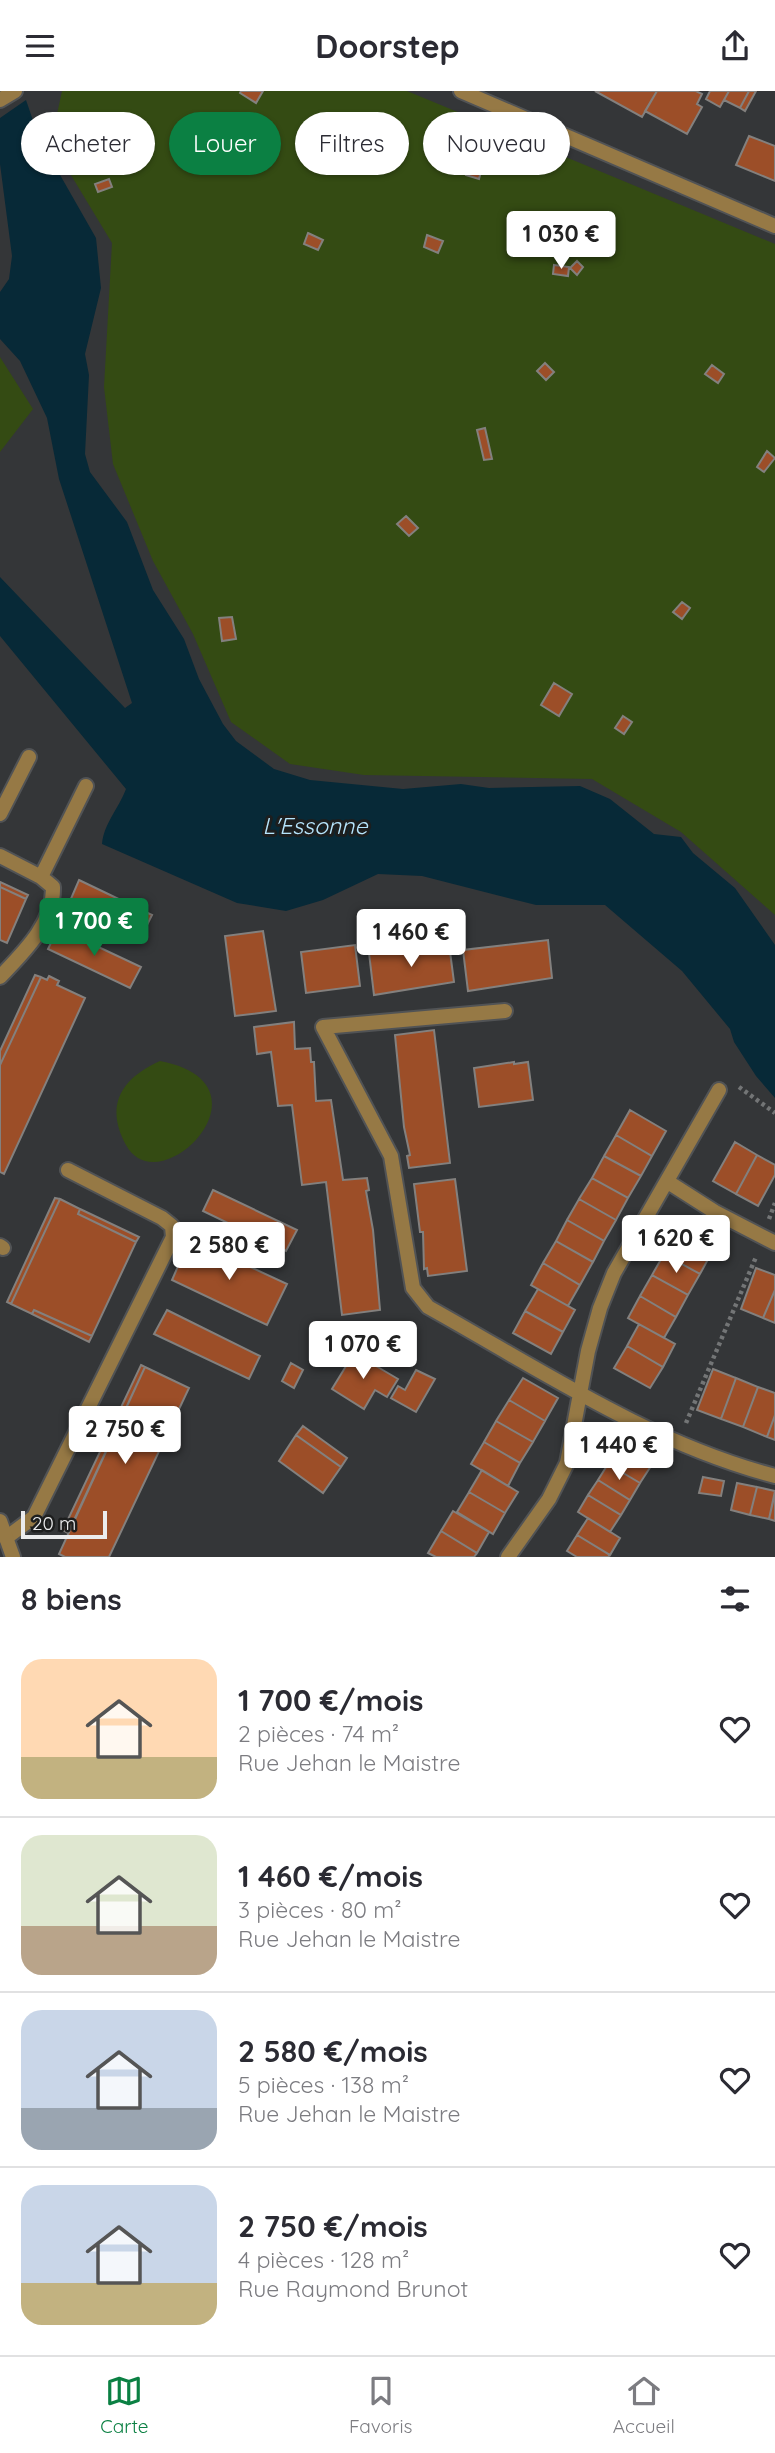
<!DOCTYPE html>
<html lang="fr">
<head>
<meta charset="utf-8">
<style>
	:root { --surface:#fff; --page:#f7f7f7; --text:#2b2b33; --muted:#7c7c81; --line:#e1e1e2; --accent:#0b8043 }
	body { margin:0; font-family:Quicksand,sans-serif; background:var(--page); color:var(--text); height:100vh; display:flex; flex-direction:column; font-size:26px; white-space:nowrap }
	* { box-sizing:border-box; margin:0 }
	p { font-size:23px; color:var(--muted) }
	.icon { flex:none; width:38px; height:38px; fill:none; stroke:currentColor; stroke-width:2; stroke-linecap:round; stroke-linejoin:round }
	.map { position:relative; height:1466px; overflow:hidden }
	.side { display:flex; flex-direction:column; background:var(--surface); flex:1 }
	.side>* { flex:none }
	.guide { position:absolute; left:21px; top:21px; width:733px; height:63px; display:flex; gap:14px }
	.scale { position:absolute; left:21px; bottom:18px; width:86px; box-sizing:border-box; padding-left:7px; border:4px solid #ebeced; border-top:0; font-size:19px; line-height:24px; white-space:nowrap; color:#ebeced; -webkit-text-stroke:5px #1d1e1e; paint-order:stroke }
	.price { position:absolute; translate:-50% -60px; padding:0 16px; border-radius:7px; background:#fff; color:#222; font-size:23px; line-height:46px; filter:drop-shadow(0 2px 4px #0008) }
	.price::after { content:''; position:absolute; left:50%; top:42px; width:21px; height:16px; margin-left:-10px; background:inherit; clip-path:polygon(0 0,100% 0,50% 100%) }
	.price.on { background:var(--accent); color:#fff }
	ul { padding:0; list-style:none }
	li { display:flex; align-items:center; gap:21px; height:175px; padding:0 21px }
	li+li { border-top:2px solid var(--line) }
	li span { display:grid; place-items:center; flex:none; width:196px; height:140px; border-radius:21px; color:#555 }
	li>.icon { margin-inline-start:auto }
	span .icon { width:84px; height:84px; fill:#fffc; stroke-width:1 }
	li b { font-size:30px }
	h2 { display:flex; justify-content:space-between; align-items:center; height:84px; padding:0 21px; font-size:30px }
	.tag { padding:0 24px; border-radius:32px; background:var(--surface); box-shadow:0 2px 5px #0004; font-size:24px; line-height:63px }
	.tag.on { background:var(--accent); color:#fff }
	header { display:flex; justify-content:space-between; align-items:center; height:91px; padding:0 21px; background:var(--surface); font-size:32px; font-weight:700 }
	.menu { display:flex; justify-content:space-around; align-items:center; height:98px; border-top:2px solid var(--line); background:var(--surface); font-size:19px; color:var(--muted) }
	.menu a { display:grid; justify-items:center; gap:4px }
	.menu .on { color:var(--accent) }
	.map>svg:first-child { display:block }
</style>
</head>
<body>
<header><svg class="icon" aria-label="menu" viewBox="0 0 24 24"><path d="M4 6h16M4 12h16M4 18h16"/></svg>Doorstep<svg class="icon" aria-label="share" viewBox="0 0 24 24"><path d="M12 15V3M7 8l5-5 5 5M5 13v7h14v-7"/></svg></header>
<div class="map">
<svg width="775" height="1466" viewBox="0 0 775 1466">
	<rect width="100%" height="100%" fill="#343638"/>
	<path fill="#344b13" d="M62,0H407L775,153V824L681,741L592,688L364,684L290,673L231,631L193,543L153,470L113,373L104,296L112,152L51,51Z
		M0,266L33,318L0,361Z
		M160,970C280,993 159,1115 126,1054C104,1014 122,987 160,970Z"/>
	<path fill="#072937" d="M26,9L39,47L96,147L101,197L85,263L89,284L85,363L90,381L127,431L153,499L184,548L199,588L223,633L236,650L274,678L310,689L403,698L461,693L489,697L580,695L610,708L654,743L681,746L693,762L735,797L775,854V1007L756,985L734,951L730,938L682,880L605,814H536L422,785L378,783L323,809L286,820L237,812L102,753C104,732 118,719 126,698L0,545V486L125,617L132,612L59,388L47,327L20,270L0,248V201L9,188L12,165L0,73V27Z"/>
	<path fill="#9c4e28" stroke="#83807e" stroke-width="2" d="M241,0H263L256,12L240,2Z
		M595,0H657L642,26Z
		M657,0H696L702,3L697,13L702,16L687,43L645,20Z
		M710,0H729L720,16L706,8Z
		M729,0H749L740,17L724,9Z
		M749,0H756L745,20L740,17Z
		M749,45L775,55V90L736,74Z
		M471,65L484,69L479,88L466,84Z
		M109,88L112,96L98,101L95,93Z
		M308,142L323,149L318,159L304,153Z
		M427,144L443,150L438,162L424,156Z
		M577,170L583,176L577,184L570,177Z
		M554,174L569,176L568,185L553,183Z
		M545,272L554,281L546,289L537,280Z
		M712,274L724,283L718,292L705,283Z
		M485,337L492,368L484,369L477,339Z
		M767,360L775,367L764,381L757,376Z
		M406,425L418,437L409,445L397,433Z
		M682,511L690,517L682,528L673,521Z
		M232,526L236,548L222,550L219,527Z
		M554,592L572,603L559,625L541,614Z
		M623,625L632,631L624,643L615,637Z
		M79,789L152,824L142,844L70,810Z
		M0,791L28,804L26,808L0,796Z
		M0,796L26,808L7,852L0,849Z
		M58,837L141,876L130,897L48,858Z
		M263,840L276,920L235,925L225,845Z
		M548,849L552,887L468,900L463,859Z
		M449,853L454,891L374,904L369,862Z
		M355,854L360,895L306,902L301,861Z
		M35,884L41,886L0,974V960Z
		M49,885L59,890L57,894L85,907L4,1083L0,1081V974L41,886L47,889Z
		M294,931L295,958L310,957L311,971H314L316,1010L331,1009L343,1089L367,1087L369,1099L366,1100L373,1139L380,1219L342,1224L326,1091L302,1094L292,1014L278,1015L271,961L257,963L254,936Z
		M434,939L450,1072L409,1077L407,1065L410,1064L404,1036L395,944Z
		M514,971V973L528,971L533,1009L479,1016L474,977Z
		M630,1019L666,1040L652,1065L616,1044Z
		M616,1044L652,1065L641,1085L604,1065Z
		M735,1051L757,1064L736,1103L713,1090Z
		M757,1064L775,1074V1084L758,1115L736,1103Z
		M604,1065L641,1085L628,1107L592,1087Z
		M592,1087L628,1107L616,1129L579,1108Z
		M455,1088L467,1180L428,1185L427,1177L424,1178L423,1141H420L414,1093Z
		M213,1099L297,1139L286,1160L203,1120Z
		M55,1107L60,1108L11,1213L7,1211Z
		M60,1108L80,1118L78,1123L136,1151L92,1245L34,1219L32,1223L11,1213Z
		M579,1108L616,1129L604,1150L567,1129Z
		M80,1118L139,1146L136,1151L78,1123Z
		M567,1129L604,1150L593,1171L556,1150Z
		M676,1141L712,1161L700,1183L664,1163Z
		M190,1148L287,1193L267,1234L172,1189Z
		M556,1150L593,1171L580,1194L543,1172Z
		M664,1163L700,1183L688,1204L652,1184Z
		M543,1172L580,1194L568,1215L531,1194Z
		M756,1177L775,1184V1199L763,1227L741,1218Z
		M652,1184L688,1204L676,1226L640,1205Z
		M538,1198L575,1219L563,1241L525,1220Z
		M775,1199V1232L763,1227Z
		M640,1205L676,1226L664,1247L628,1227Z
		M34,1219L92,1245L89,1251L32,1223Z
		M167,1219L260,1265L249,1288L154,1243Z
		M525,1220L563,1241L551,1263L513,1242Z
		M639,1233L675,1253L663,1276L627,1255Z
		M627,1255L663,1276L650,1297L614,1277Z
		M354,1262L398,1288L387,1306L375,1299L364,1318L332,1298Z
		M291,1272L303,1279L294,1297L282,1290Z
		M141,1274L145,1276L68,1442L63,1439Z
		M145,1276L189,1297L109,1466H65L59,1463Z
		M713,1278L736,1287L721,1328L697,1319Z
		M416,1279L435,1288L416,1321L391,1307L398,1295L405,1299Z
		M523,1287L558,1307L545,1330L509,1309Z
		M736,1287L758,1296L743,1336L721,1328Z
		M758,1296L775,1302V1324L767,1346L743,1336Z
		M509,1309L545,1330L533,1351L496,1330Z
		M775,1324V1349L767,1346Z
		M496,1330L533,1351L520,1372L484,1351Z
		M303,1335L347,1367L341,1376L296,1344Z
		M296,1344L341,1376L323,1402L279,1370Z
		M484,1351L520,1372L508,1395L471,1373Z
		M618,1356L651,1375L640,1392L608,1373Z
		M608,1373L640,1392L630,1409L598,1389Z
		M482,1379L518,1401L505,1422L469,1401Z
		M703,1386L724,1390L721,1405L699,1402Z
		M598,1389L630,1409L621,1424L588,1404Z
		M737,1392L757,1396L750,1424L731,1419Z
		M757,1396L775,1400L769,1428L750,1424Z
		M469,1401L505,1422L493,1443L457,1421Z
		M775,1402V1430L769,1428Z
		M588,1404L621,1424L610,1441L578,1421Z
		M453,1420L489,1441L477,1462L441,1440Z
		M588,1427L620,1447L610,1464L577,1444Z
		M441,1440L477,1462L474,1466H436L428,1462Z
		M577,1444L610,1464L608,1466H577L567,1460Z"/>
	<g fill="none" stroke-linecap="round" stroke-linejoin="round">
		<g stroke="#515355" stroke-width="18">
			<path id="service" d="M0,723L29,666
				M0,765L41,786L53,796C54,832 24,861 0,886
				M41,786L86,695
				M0,1155L3,1157
				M6,1447L34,1426L173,1146L172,1135L162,1127L68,1079"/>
		</g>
		<g stroke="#515355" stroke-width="18">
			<path id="minor" d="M505,920L323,936L391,1065L413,1197L428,1216C541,1279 649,1352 775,1385
				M668,1091L715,1121L775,1152
				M0,1430L13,1466
				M508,1466L549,1408L567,1372L588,1260L600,1217L614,1182L719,999"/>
		</g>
		<g stroke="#515355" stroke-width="18">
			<path id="tertiary" d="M461,0L775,135
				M0,9L15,0"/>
		</g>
		<path stroke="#737576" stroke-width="4.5" stroke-dasharray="3.5 3.5" stroke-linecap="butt" d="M739,996L775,1022
			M769,1128L775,1112
			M686,1332L756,1166"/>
		<use href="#service" stroke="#967945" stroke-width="14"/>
		<use href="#minor" stroke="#967945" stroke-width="14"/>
		<use href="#tertiary" stroke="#967945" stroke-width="14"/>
	</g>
	<g text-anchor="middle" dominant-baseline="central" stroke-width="6" stroke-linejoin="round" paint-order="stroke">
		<g font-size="23" font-style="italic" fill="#b6e5fd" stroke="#1d1e1e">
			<text x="315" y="734">L'Essonne</text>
		</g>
	</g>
</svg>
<div class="scale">20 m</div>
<b class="price" style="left:561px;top:180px">1 030 €</b>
<b class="price on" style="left:94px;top:867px">1 700 €</b>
<b class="price" style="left:411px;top:878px">1 460 €</b>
<b class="price" style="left:676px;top:1184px">1 620 €</b>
<b class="price" style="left:229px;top:1191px">2 580 €</b>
<b class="price" style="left:363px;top:1290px">1 070 €</b>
<b class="price" style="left:125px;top:1375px">2 750 €</b>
<b class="price" style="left:619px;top:1391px">1 440 €</b>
<div class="guide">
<a class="tag">Acheter</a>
<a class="tag on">Louer</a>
<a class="tag">Filtres</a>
<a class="tag">Nouveau</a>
</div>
</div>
<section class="side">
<h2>8 biens<svg class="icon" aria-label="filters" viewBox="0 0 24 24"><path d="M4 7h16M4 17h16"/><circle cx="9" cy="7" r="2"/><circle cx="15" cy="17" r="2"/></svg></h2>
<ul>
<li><span style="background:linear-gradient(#ffd9b3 70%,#c2b280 0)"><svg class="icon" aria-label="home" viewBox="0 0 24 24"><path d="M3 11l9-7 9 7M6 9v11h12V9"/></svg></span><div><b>1 700 €/mois</b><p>2 pièces · 74 m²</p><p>Rue Jehan le Maistre</p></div><svg class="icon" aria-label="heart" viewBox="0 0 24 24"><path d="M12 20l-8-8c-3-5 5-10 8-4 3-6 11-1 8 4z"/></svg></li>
<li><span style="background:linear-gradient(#dfe7d0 65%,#b9a48a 0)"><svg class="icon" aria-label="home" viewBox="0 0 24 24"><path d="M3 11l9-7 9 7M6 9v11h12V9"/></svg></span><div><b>1 460 €/mois</b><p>3 pièces · 80 m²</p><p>Rue Jehan le Maistre</p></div><svg class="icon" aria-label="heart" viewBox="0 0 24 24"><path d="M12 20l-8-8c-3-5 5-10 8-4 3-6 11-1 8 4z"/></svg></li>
<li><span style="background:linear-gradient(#c9d6e8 70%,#9aa5b1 0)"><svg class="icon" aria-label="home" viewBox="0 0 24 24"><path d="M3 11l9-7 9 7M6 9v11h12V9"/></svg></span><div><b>2 580 €/mois</b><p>5 pièces · 138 m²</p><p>Rue Jehan le Maistre</p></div><svg class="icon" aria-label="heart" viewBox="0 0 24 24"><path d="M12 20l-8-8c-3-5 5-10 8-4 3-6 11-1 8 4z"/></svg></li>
<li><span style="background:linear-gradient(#c9d6e8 70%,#c2b280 0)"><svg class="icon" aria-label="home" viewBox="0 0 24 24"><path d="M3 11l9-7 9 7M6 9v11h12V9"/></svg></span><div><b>2 750 €/mois</b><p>4 pièces · 128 m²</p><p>Rue Raymond Brunot</p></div><svg class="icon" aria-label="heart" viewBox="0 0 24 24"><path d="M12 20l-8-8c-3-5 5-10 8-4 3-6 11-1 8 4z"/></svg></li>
</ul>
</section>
<nav class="menu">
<a class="on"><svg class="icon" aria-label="map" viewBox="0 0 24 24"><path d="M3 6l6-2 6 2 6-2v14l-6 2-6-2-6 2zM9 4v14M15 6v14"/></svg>Carte</a>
<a><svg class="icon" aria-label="saved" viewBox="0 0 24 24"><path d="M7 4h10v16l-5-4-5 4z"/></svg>Favoris</a>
<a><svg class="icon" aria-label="home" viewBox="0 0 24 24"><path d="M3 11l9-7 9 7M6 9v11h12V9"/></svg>Accueil</a>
</nav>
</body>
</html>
